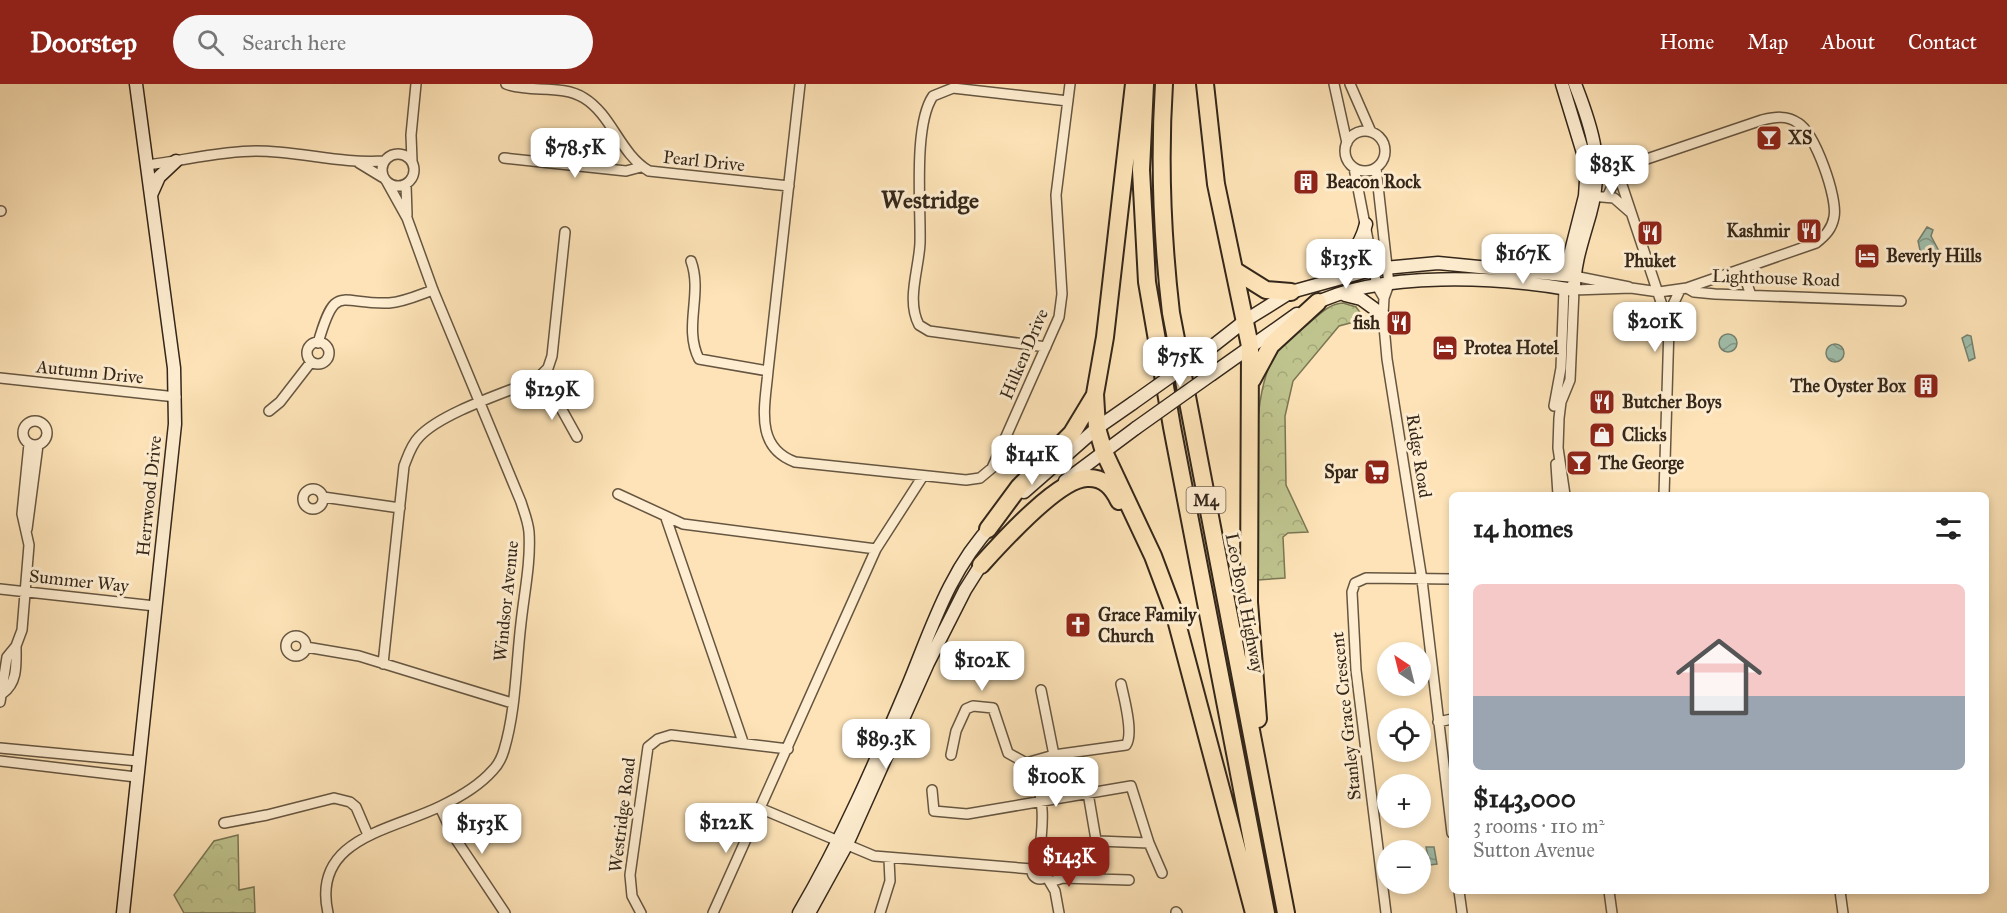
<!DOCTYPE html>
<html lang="en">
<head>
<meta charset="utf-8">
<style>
	:root { --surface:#fff; --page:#f6f6f6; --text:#222; --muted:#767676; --accent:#8f2418 }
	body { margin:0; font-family:"IM FELL Great Primer",serif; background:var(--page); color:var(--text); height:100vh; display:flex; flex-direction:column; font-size:22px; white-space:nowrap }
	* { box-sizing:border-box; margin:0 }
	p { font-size:20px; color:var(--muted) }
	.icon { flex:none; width:33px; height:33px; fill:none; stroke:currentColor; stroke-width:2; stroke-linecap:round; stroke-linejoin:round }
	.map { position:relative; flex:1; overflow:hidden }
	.sheet { position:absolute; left:1449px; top:408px; width:540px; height:402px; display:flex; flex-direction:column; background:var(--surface); border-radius:9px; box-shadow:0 3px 9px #0003 }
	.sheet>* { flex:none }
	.needle { width:39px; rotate:325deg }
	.controls { position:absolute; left:1377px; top:558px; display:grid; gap:12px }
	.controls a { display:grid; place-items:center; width:54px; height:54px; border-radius:50%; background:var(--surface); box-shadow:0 3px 9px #0003; font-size:30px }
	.price { position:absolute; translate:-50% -51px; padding:0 14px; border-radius:12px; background:#fff; color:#222; font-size:20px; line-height:39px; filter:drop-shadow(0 2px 3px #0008) }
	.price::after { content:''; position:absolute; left:50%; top:36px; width:18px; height:14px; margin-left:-9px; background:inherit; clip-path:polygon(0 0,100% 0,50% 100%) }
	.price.selected { background:var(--accent); color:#fff }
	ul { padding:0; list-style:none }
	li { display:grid; align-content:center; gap:12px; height:318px; padding:0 24px }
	li span { display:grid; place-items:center; height:186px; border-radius:9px; color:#555 }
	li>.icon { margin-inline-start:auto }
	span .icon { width:108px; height:108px; fill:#fffc; stroke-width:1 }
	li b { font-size:26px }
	h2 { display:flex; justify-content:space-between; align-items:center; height:72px; padding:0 24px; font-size:26px }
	header { display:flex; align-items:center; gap:36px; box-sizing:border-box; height:84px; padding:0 30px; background:var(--accent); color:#fff }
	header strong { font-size:28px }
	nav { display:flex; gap:33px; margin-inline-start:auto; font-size:21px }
	.search { width:420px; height:54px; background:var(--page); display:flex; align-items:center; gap:15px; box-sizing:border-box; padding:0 21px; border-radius:33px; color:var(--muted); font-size:22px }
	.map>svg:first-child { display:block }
</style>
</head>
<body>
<header>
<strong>Doorstep</strong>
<div class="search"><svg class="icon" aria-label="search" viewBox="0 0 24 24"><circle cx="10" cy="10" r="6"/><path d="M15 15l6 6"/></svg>Search here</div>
<nav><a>Home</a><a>Map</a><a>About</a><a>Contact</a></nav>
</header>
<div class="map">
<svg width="2007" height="829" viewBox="0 0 2007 829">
	<defs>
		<pattern id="forest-crowns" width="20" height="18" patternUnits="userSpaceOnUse" patternTransform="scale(1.5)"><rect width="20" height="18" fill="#bfc48e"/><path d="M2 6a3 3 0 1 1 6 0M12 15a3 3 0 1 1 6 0" fill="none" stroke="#a5a87a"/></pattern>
		<pattern id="water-waves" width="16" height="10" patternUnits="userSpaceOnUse" patternTransform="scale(1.5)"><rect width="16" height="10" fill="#a0beab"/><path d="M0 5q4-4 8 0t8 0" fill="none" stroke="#839a8a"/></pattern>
	</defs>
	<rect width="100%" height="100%" fill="#fde3b7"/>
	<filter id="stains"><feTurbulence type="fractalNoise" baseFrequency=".00333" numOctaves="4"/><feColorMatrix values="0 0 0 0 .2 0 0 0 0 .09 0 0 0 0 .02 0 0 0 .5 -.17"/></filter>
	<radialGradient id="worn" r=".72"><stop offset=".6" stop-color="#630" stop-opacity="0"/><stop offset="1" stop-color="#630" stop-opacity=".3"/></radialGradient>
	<path fill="url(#forest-crowns)" stroke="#7a7654" stroke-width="1.5" d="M1343,219L1356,223L1365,235L1339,242L1293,297L1285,332L1286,401L1308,448L1288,449L1283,453L1285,494L1258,496C1258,440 1246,316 1275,271C1284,256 1296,250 1308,240C1319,231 1328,220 1343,219Z
		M238,751L239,806L254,803L255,829H184L174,811L214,757Z"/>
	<path fill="url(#water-waves)" stroke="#758271" stroke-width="1.5" d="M1927,143L1933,146L1931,152L1941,171L1930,176L1920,166L1918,157Z
		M1719 259a9 9 0 1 1 18 0a9 9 0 1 1-18 0Z
		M1967,251L1971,252L1975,274L1969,277L1962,254Z
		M1826 269a9 9 0 1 1 18 0a9 9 0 1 1-18 0Z
		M1426,763H1434L1437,780L1430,781Z"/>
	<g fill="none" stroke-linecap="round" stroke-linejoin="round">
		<g stroke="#665641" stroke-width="12">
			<path id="street" d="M506,0C530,9 562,0 584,14C612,31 620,70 649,87L789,102
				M800,0L768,287C765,322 754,363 795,378L966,396L980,394L992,384L1059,233L1062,210L1056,111L1070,0
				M1334,0L1347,59
				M1350,0L1371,48
				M1345 67a20 20 0 1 1 40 0a20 20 0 1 1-40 0Z
				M382 86a16 16 0 1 1 32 0a16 16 0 1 1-32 0Z
				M504,74L626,87L641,83
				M412,77L411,51L416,0
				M359,79L382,93
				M147,81C182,77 220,67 256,67C299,67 341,80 384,77
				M1354,84L1377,202L1384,214L1389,200L1376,84
				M1618,89L1669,242L1664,411
				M406,101L407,131
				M1608,111L1618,89
				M1590,112L1614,114L1630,128
				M0,127H1
				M691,177C703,210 683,243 699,275L768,287
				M1751,182L1747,200L1751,211
				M1574,192L1629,203
				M1687,204L1694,208L1715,210L1901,217
				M1384,214L1383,231L1387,275L1422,496L1452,749
				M1667,233L1680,206
				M307 269a11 11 0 1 1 22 0a11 11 0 1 1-22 0Z
				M318,259C336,197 339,221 389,219C404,218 419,211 433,206
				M1046,263L929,247L919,241C906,216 919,185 920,159C921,123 913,41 933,12L953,4L1068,17
				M542,290L577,353
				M0,294L176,313
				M1554,322L1561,284L1564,204
				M269,327L280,318L311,278
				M23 349a12 12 0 1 1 24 0a12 12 0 1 1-24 0Z
				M1556,380L1558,411
				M303 415a10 10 0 1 1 20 0a10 10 0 1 1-20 0Z
				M618,410L683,440L876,465
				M1565,411L1558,364L1559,334L1561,318L1570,296L1574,206L1631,204L1659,208L1687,204L1816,159C1825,152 1832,145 1834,133C1838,114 1815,49 1798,39C1787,31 1775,33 1762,36L1635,79L1618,89L1591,82
				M323,413L400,424
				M666,434L743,658
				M27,445L38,361
				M0,505L155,522
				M286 562a10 10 0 1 1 20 0a10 10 0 1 1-20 0Z
				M306,563L359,572L512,619
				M383,580L404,382C408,372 411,361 419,353C441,329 504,309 536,296L548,284L552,272L565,148
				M1041,606L1054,671
				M3,609C18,598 16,580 16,562
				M0,618L7,573L16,562L22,546L29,461L22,430L29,360
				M1438,638L1452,635
				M0,664L138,677
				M951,671L956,647L966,625L973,622L993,624L1008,669L1026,679L1054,671L1126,661C1134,650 1124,614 1121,600
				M0,677L136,693
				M1026,679C1048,708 1043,745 1038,779
				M932,706L934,727L967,730L1131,702L1149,759L1162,789
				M1088,709L1101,785
				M440,723L453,751L505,829
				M762,725L874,772L1032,785
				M224,739L267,731L334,714L350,718L356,723L368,751
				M1098,757L1149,759
				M1032 787a8 8 0 1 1 16 0a8 8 0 1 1-16 0Z
				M1048,795L1055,807L1059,829
				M1050,798L1063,794L1129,796
				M1459,807L1462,829
				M1609,807L1612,829
				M1840,807L1843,829
				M1176,828L1177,829
				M328,829C311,754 393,746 441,722C460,713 479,702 493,686C498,681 502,673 504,666C516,626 516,581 521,539C524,510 531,478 529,448C528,437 524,428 521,418L433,206L407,134L387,98
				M641,829L632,812L630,791L648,663L658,655L671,651L788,665
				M713,829L876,465L923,392
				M880,829L890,797L889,775
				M1386,829L1356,586L1352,508L1355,499L1366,494L1452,495"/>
		</g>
		<g stroke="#34271a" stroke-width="15">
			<path id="secondary" d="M1562,0L1587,82L1585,112L1565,191
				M151,111L159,93L176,77
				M1326,192C1346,179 1360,164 1366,140
				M1345,211L1361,215L1383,231
				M1312,221C1380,186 1500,193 1574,206C1574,179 1583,155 1590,130C1604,80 1593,46 1575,0
				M1209,265L1246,236L1291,208L1374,185L1438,179L1574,192
				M1212,290L1297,230
				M1065,397L1136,344
				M1024,408L1097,344L1133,319
				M123,829L175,340L174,284L136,0
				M799,829C842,756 876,677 909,599C932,543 950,485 993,440
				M809,829L847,760L928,579L965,506L984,476"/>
		</g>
		<g stroke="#34271a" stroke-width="20">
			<path id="highway" d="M1134,0L1105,253L1095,310L1097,344L1104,368L1153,472L1174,528L1254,829
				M1145,0L1141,86L1147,198L1172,343L1266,829
				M1164,0C1159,77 1162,152 1171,229L1286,829
				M1205,0L1216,100L1250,262L1249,518L1258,635
				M1234,186L1266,206L1291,208
				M1252,296L1271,261L1318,218
				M988,445L1019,403L1072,349L1095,311
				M981,481C1001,459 1058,395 1087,394C1104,393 1113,404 1119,417"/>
		</g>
		<use href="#street" stroke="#feedd0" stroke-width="9"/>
		<use href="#secondary" stroke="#feedd0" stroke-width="12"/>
		<use href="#highway" stroke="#fde3b7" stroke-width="16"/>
		<g stroke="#34271a" stroke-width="15" stroke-linecap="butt">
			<path id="secondary-bridge" d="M1133,319L1209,265
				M1136,344L1212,290"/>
		</g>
		<use href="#secondary-bridge" stroke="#feedd0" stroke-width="12"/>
	</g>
	<defs>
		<g id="bar-square" transform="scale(1.35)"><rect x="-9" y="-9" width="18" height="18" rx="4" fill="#8f2418" stroke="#feedd0"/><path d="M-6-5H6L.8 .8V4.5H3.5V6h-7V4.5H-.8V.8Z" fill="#fff"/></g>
		<g id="building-square" transform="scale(1.35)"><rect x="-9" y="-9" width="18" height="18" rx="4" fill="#8f2418" stroke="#feedd0"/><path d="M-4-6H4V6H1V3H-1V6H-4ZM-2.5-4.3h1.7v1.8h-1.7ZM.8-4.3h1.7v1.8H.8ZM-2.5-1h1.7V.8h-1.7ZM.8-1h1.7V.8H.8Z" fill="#fff"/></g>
		<g id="restaurant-square" transform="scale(1.35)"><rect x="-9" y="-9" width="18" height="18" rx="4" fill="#8f2418" stroke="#feedd0"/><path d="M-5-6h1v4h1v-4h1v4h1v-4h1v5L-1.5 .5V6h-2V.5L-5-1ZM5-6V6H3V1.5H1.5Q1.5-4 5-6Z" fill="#fff"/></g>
		<g id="hotel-square" transform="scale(1.35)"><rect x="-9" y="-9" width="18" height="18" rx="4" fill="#8f2418" stroke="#feedd0"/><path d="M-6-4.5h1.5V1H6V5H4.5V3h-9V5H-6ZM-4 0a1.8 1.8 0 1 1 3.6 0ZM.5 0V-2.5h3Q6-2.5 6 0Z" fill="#fff"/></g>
		<g id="shop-square" transform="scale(1.35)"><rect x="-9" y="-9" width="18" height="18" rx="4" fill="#8f2418" stroke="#feedd0"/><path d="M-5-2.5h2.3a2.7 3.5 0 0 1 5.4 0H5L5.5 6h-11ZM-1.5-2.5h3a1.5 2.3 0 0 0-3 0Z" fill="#fff"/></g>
		<g id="supermarket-square" transform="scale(1.35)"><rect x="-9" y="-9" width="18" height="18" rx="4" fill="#8f2418" stroke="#feedd0"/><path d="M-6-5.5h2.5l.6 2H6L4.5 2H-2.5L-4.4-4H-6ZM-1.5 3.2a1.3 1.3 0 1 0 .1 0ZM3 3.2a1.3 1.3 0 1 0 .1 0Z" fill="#fff"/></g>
		<g id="church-square" transform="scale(1.35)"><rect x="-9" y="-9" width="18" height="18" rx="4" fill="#8f2418" stroke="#feedd0"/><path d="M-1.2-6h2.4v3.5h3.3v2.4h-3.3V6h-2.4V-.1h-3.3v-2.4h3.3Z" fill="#fff"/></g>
	</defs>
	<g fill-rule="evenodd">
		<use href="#bar-square" x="1769" y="54"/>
		<use href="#building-square" x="1306" y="98"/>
		<use href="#restaurant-square" x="1809" y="147"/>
		<use href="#restaurant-square" x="1650" y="149"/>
		<use href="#hotel-square" x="1867" y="172"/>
		<use href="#restaurant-square" x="1399" y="239"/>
		<use href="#hotel-square" x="1445" y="264"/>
		<use href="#building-square" x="1926" y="302"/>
		<use href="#restaurant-square" x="1602" y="318"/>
		<use href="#shop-square" x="1602" y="351"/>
		<use href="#bar-square" x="1579" y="379"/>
		<use href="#supermarket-square" x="1377" y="388"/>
		<use href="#church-square" x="1078" y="541"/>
	</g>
	<g text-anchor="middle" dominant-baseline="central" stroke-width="6" stroke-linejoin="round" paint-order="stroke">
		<rect fill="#feedd0" stroke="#716251" stroke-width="1.5" x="1186.5" y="403" width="39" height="26" rx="4.5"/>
		<g font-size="16" font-weight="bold" fill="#34271a">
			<text x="1206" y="416">M4</text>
		</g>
		<g font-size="18" font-weight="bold" fill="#34271a" stroke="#feedd0" text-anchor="start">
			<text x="1788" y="54">XS</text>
			<text x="1326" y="98">Beacon Rock</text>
			<text x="1790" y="147" text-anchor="end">Kashmir</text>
			<text x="1886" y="172">Beverly Hills</text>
			<text x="1650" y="177" text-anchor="middle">Phuket</text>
			<text x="1380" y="239" text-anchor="end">fish</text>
			<text x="1464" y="264">Protea Hotel</text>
			<text x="1906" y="302" text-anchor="end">The Oyster Box</text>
			<text x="1622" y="318">Butcher Boys</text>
			<text x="1622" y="351">Clicks</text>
			<text x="1598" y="379">The George</text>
			<text x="1358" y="388" text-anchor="end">Spar</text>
			<text x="1098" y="531">Grace Family<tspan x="1098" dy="21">Church</tspan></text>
		</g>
		<g font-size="18" fill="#34271a" stroke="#feedd0">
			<text transform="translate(704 77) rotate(6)">Pearl Drive</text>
			<text transform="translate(1776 194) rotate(2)">Lighthouse Road</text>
			<text transform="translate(1024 270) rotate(-67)">Hilken Drive</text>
			<text transform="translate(90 288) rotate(6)">Autumn Drive</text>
			<text transform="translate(1419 372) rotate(81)">Ridge Road</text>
			<text transform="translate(149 412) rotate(-84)">Herrwood Drive</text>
			<text transform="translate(79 497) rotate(6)">Summer Way</text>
			<text transform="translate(506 517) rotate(-84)">Windsor Avenue</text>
			<text transform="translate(1245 519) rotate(79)">Leo Boyd Highway</text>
			<text transform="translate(1346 632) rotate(-96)">Stanley Grace Crescent</text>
			<text transform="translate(622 731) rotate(-83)">Westridge Road</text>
		</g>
		<g font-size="24" font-weight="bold" fill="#34271a" stroke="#feedd0">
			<text x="930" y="116">Westridge</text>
		</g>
	</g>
	<rect width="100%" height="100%" filter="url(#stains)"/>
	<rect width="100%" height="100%" fill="url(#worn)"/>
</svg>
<div class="controls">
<a><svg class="needle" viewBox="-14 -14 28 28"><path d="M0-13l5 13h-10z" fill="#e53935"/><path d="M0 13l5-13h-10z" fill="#767676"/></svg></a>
<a><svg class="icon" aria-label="locate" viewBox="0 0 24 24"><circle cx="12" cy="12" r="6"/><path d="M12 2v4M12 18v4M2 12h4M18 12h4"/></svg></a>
<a>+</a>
<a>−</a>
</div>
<b class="price" style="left:575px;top:95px">$78.5K</b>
<b class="price" style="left:1612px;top:112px">$83K</b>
<b class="price" style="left:1523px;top:201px">$167K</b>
<b class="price" style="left:1346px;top:206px">$135K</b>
<b class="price" style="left:1655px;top:269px">$201K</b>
<b class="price" style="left:1180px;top:304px">$75K</b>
<b class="price" style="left:552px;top:337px">$129K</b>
<b class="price" style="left:1032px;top:402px">$141K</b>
<b class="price" style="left:982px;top:608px">$102K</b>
<b class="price" style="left:886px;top:686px">$89.3K</b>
<b class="price" style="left:1056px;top:724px">$100K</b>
<b class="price" style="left:726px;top:770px">$122K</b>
<b class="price" style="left:482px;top:771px">$153K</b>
<b class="price selected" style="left:1069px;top:804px">$143K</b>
<section class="sheet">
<h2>14 homes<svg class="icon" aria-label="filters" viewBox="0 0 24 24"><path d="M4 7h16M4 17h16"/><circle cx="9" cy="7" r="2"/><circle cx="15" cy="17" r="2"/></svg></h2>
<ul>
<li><span style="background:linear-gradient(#f6c9c9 60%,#9aa5b1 0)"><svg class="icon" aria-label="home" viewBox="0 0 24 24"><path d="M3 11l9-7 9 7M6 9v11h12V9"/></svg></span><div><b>$143,000</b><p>3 rooms · 110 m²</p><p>Sutton Avenue</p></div></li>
</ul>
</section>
</div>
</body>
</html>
